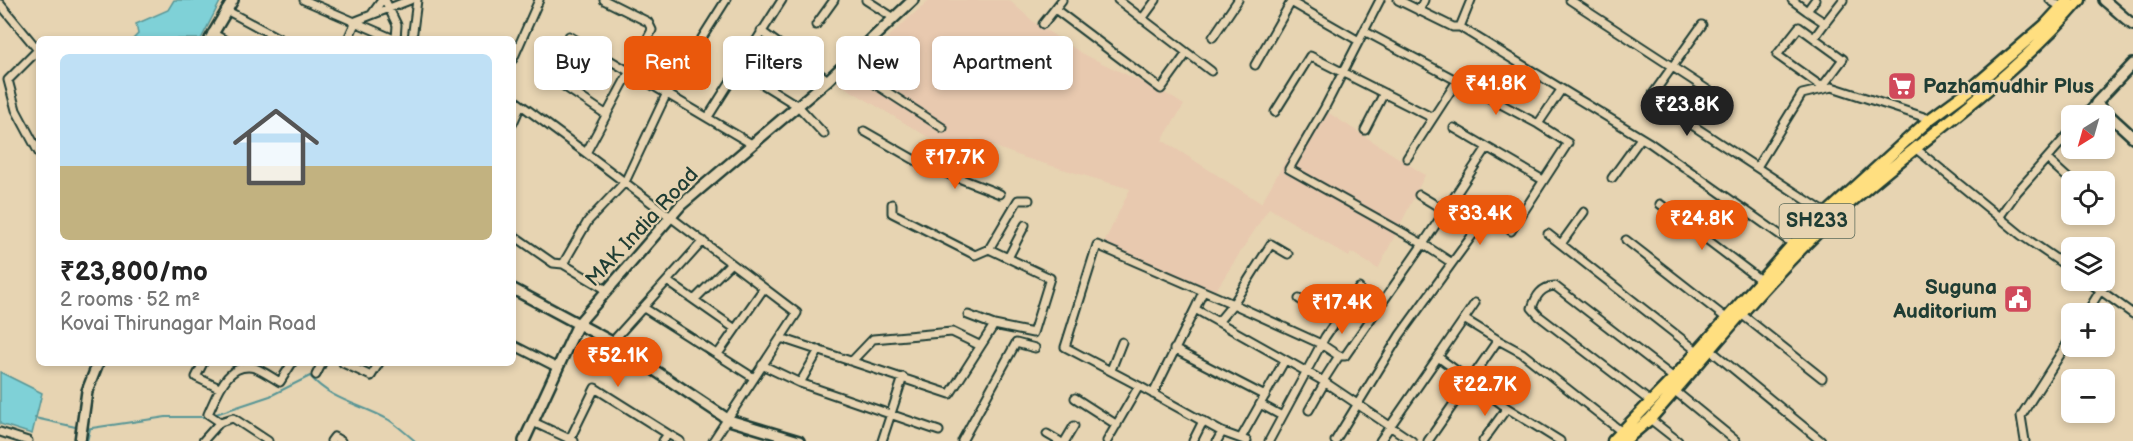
<!DOCTYPE html>
<html lang="en">
<head>
<meta charset="utf-8">
<style>
	:root { --surface:#fff; --page:#f6f6f6; --text:#222; --muted:#767676; --line:#e0e0e0; --accent:#ea580c }
	body { margin:0; font-family:"Balsamiq Sans",sans-serif; background:var(--page); color:var(--text); height:100vh; display:flex; flex-direction:column; font-size:22px; white-space:nowrap }
	* { box-sizing:border-box; margin:0 }
	p { font-size:20px; color:var(--muted) }
	.icon { flex:none; width:33px; height:33px; fill:none; stroke:currentColor; stroke-width:2; stroke-linecap:round; stroke-linejoin:round }
	.map { position:relative; flex:1; overflow:hidden }
	.panel { position:absolute; left:36px; top:36px; width:480px; height:330px; display:flex; flex-direction:column; background:var(--surface); border-radius:9px; box-shadow:0 3px 9px #0003 }
	.panel>* { flex:none }
	.top-card { position:absolute; left:534px; top:36px; width:570px; height:54px; display:flex; gap:12px }
	.needle { width:39px; rotate:217deg }
	.fabs { position:absolute; left:2061px; top:105px; display:grid; gap:12px }
	.fabs a { display:grid; place-items:center; width:54px; height:54px; border-radius:9px; background:var(--surface); box-shadow:0 3px 9px #0003; font-size:30px }
	.price { position:absolute; translate:-50% -51px; padding:0 14px; border-radius:21px; background:var(--accent); color:#fff; font-size:20px; line-height:39px; filter:drop-shadow(0 2px 3px #0008) }
	.price::after { content:''; position:absolute; left:50%; top:36px; width:18px; height:14px; margin-left:-9px; background:inherit; clip-path:polygon(0 0,100% 0,50% 100%) }
	.price.active { background:#222; color:#fff }
	ul { padding:0; list-style:none }
	li { display:grid; align-content:center; gap:12px; height:318px; padding:0 24px }
	li+li { border-top:2px solid var(--line) }
	li span { display:grid; place-items:center; height:186px; border-radius:9px; color:#555 }
	li>.icon { margin-inline-start:auto }
	span .icon { width:108px; height:108px; fill:#fffc; stroke-width:1 }
	li b { font-size:26px }
	.tag { padding:0 21px; border-radius:9px; background:var(--surface); box-shadow:0 3px 9px #0003; font-size:21px; line-height:54px }
	.tag.active { background:var(--accent); color:#fff }
	.map>svg:first-child { display:block }
</style>
</head>
<body>
<div class="map">
<svg width="2133" height="441" viewBox="0 0 2133 441">
	<rect width="100%" height="100%" fill="#e7d4b2"/>
	<filter id="ink" filterUnits="userSpaceOnUse"><feTurbulence type="fractalNoise" baseFrequency=".0167" numOctaves="2"/><feDisplacementMap in="SourceGraphic" scale="12" xChannelSelector="R" yChannelSelector="G"/><feConvolveMatrix kernelMatrix="1 2 1 2 8 2 1 2 1" color-interpolation-filters="sRGB"/></filter>
	<g filter="url(#ink)">
		<path fill="#e8c9af" d="M929,0H1009L1035,23L1083,54L1165,93L1184,105L1162,140L1261,203L1296,143L1321,108L1425,175L1378,269L1351,252L1349,257L1269,208L1214,293L1102,247L1130,189L1022,157L972,138L951,172L928,162L938,143L838,83Z"/>
		<path fill="#7fd1d7" stroke="#599696" stroke-width="1.5" d="M174,0H221L201,39H133L138,34L136,24L168,10Z
			M0,372L42,393L32,434L0,424Z"/>
		<g fill="none" stroke-linecap="round" stroke-linejoin="round">
			<path stroke="#599696" stroke-width="2" d="M213,415L270,396L310,376C332,401 361,404 389,420C398,426 407,434 415,441
				M35,418L80,428
				M85,429L166,417H207
				M87,441L90,429"/>
			<g stroke="#1f3d34" stroke-width="11">
				<path id="minor" d="M304,0L394,39
					M385,0L397,25L396,39
					M604,0L648,22L652,30L586,153L797,313L713,441
					M866,0L894,18
					M1118,0L1211,71
					M1380,0L1324,109L1289,169L1423,244L1486,149
					M1398,0L1453,27H1460L1650,143L1793,244
					M1570,0L1717,96
					M1792,0L1807,11L1815,0
					M2050,0L2061,7
					M0,4L38,50L8,80L16,110L39,153
					M1055,9L1161,89L1187,53
					M226,10L280,39
					M1419,11L1424,0
					M1807,11L1825,23L1814,38L1843,59L1822,87L1777,55L1799,27L1814,38
					M372,14L382,0
					M1142,19L1156,0
					M1825,23L1843,0
					M1043,24L1062,0
					M816,25L834,0
					M1702,25L1653,94L1654,100L1826,213
					M1460,27L1471,0
					M761,31L828,80
					M1364,31L1538,124L1568,143L1511,231
					M212,33L223,39
					M569,36L750,143
					M1213,37L1238,0
					M348,39L356,21L410,0
					M412,39L417,0
					M513,59L539,0
					M1255,65L1291,2L1359,41
					M738,69L798,106L824,134
					M543,72L607,115
					M861,75L943,128
					M513,99L586,153
					M1275,112L1310,56L1433,118
					M2084,116L2096,103
					M708,117L782,0
					M513,123L521,105
					M1538,124L1561,90
					M1454,128L1543,180
					M1365,130L1384,93
					M864,131L920,163L1000,194
					M1915,148L2021,235L2072,270
					M1407,158L1457,81
					M2047,159L2072,182
					M1757,167L1802,94L1832,87L1930,119
					M1612,178L1641,138
					M1419,195L1477,230
					M892,204V213L975,255L989,249L1050,278L1033,333L994,325L968,315
					M1660,204L1759,279
					M2000,216L2017,192L2072,130
					M1548,234L1697,351
					M513,235L553,263L563,264L607,290
					M1626,240L1726,318
					M1561,244L1584,212
					M989,249L1018,200H1029
					M1288,254L1271,244L1233,304L1321,344L1339,356
					M1008,258L1025,225
					M1452,263L1488,214
					M563,264L588,221L625,182L666,95L726,0
					M2086,280L2133,314
					M667,281L734,328
					M695,299L731,263
					M1299,299L1336,321
					M644,308L754,378
					M1195,309L1203,292
					M1740,313L1822,378
					M2086,314L2100,291
					M781,338L950,394L994,325
					M1498,340L1522,353L1622,432
					M612,342L703,241
					M513,345L558,368
					M1708,348L1821,441
					M1174,349L1265,396
					M819,350L800,383L939,431
					M718,354L764,288
					M1438,357L1475,303
					M852,361L873,339L952,332L979,345
					M203,363L196,377L219,388
					M343,363L371,376L379,363
					M762,365L800,383
					M1111,370L1122,342
					M316,375L322,363
					M1323,381L1339,356H1345L1423,244L1452,263L1400,335L1335,441
					M1139,386L1065,347L1097,245L1233,304L1218,322
					M1675,391L1736,441
					M1153,394L1195,309L1323,381L1412,441
					M1075,398L1117,425
					M1651,402L1539,316L1532,308C1536,296 1541,287 1555,286L1674,378
					M1260,404L1282,416
					M1309,410L1325,382
					M1650,419L1678,441
					M533,422L574,441
					M0,432L28,441
					M668,434L680,441
					M1047,434L1059,441
					M1241,438L1285,360
					M203,441L220,422
					M268,441L233,418L220,422L208,414C217,395 227,361 255,368C263,371 273,378 280,382L292,363
					M331,441L334,437L341,441
					M569,441L595,388L668,434L663,441
					M882,441L903,377
					M962,441L1016,343L1035,348
					M1065,441L1074,426
					M1107,441L1139,386L1222,432L1247,441
					M1193,441L1203,421
					M1217,441L1222,432
					M1269,441L1325,337L1359,288
					M1380,441L1438,357L1507,408L1560,441
					M1428,441L1498,340L1464,319
					M1483,441L1507,408
					M2025,441L2021,416L2072,336"/>
			</g>
			<g stroke="#1f3d34" stroke-width="14">
				<path id="tertiary" d="M2104,0L2133,25
					M210,39L233,0
					M2133,64L2096,103L2133,137
					M513,289L612,342L729,420L799,441
					M80,441L87,391L98,363
					M524,441L578,324L681,205L828,80L913,0"/>
			</g>
			<g stroke="#1f3d34" stroke-width="15">
				<path id="primary" d="M1613,441L1674,378L1793,244L1930,119L1971,89L2045,25L2068,0
					M1624,441L1650,419C1714,347 1772,272 1844,208C1922,138 2012,80 2080,0"/>
			</g>
			<use href="#minor" stroke="#e7d4b2" stroke-width="7"/>
			<use href="#tertiary" stroke="#e7d4b2" stroke-width="9"/>
			<use href="#primary" stroke="#ffdf80" stroke-width="10"/>
		</g>
	</g>
	<defs>
		<g id="supermarket-square" transform="scale(1.5)"><rect x="-9" y="-9" width="18" height="18" rx="4" fill="#d1495b" stroke="#e7d4b2"/><path d="M-6-5.5h2.5l.6 2H6L4.5 2H-2.5L-4.4-4H-6ZM-1.5 3.2a1.3 1.3 0 1 0 .1 0ZM3 3.2a1.3 1.3 0 1 0 .1 0Z" fill="#fff"/></g>
		<g id="civic-square" transform="scale(1.5)"><rect x="-9" y="-9" width="18" height="18" rx="4" fill="#d1495b" stroke="#e7d4b2"/><path d="M-.6-6.5H3V-4.5H.6V-3L4-1V1h2V6H-6V1h2V-1L-.6-3ZM-1.2 2.5V6h2.4V2.5Z" fill="#fff"/></g>
	</defs>
	<g fill-rule="evenodd">
		<use href="#supermarket-square" x="1902" y="86"/>
		<use href="#civic-square" x="2018" y="299"/>
	</g>
	<g text-anchor="middle" dominant-baseline="central" stroke-width="4.5" stroke-linejoin="round" paint-order="stroke">
		<rect fill="#e7d4b2" stroke="#5b6a5a" stroke-width="1.5" x="1779.5" y="204" width="75" height="34" rx="4.5"/>
		<g font-size="20" font-weight="bold" fill="#1f3d34">
			<text x="1817" y="221">SH233</text>
		</g>
		<g font-size="21" font-weight="bold" fill="#1f3d34" stroke="#e7d4b2" text-anchor="start">
			<text x="1923" y="86">Pazhamudhir Plus</text>
			<text x="1997" y="287" text-anchor="end">Suguna<tspan x="1997" dy="24">Auditorium</tspan></text>
		</g>
		<g font-size="21" fill="#1f3d34" stroke="#e7d4b2">
			<text transform="translate(642 227) rotate(-47)">MAK India Road</text>
		</g>
	</g>
</svg>
<div class="fabs">
<a><svg class="needle" viewBox="-14 -14 28 28"><path d="M0-13l5 13h-10z" fill="#e53935"/><path d="M0 13l5-13h-10z" fill="#767676"/></svg></a>
<a><svg class="icon" aria-label="locate" viewBox="0 0 24 24"><circle cx="12" cy="12" r="6"/><path d="M12 2v4M12 18v4M2 12h4M18 12h4"/></svg></a>
<a><svg class="icon" aria-label="layers" viewBox="0 0 24 24"><path d="M12 4l9 5-9 5-9-5zM3 14l9 5 9-5"/></svg></a>
<a>+</a>
<a>−</a>
</div>
<b class="price" style="left:1496px;top:116px">₹41.8K</b>
<b class="price active" style="left:1687px;top:137px">₹23.8K</b>
<b class="price" style="left:955px;top:190px">₹17.7K</b>
<b class="price" style="left:1480px;top:246px">₹33.4K</b>
<b class="price" style="left:1702px;top:251px">₹24.8K</b>
<b class="price" style="left:1342px;top:335px">₹17.4K</b>
<b class="price" style="left:618px;top:388px">₹52.1K</b>
<b class="price" style="left:1485px;top:417px">₹22.7K</b>
<div class="top-card">
<a class="tag">Buy</a>
<a class="tag active">Rent</a>
<a class="tag">Filters</a>
<a class="tag">New</a>
<a class="tag">Apartment</a>
</div>
<section class="panel">
<ul>
<li><span style="background:linear-gradient(#bfe0f5 60%,#c2b280 0)"><svg class="icon" aria-label="home" viewBox="0 0 24 24"><path d="M3 11l9-7 9 7M6 9v11h12V9"/></svg></span><div><b>₹23,800/mo</b><p>2 rooms · 52 m²</p><p>Kovai Thirunagar Main Road</p></div></li>
</ul>
</section>
</div>
</body>
</html>
